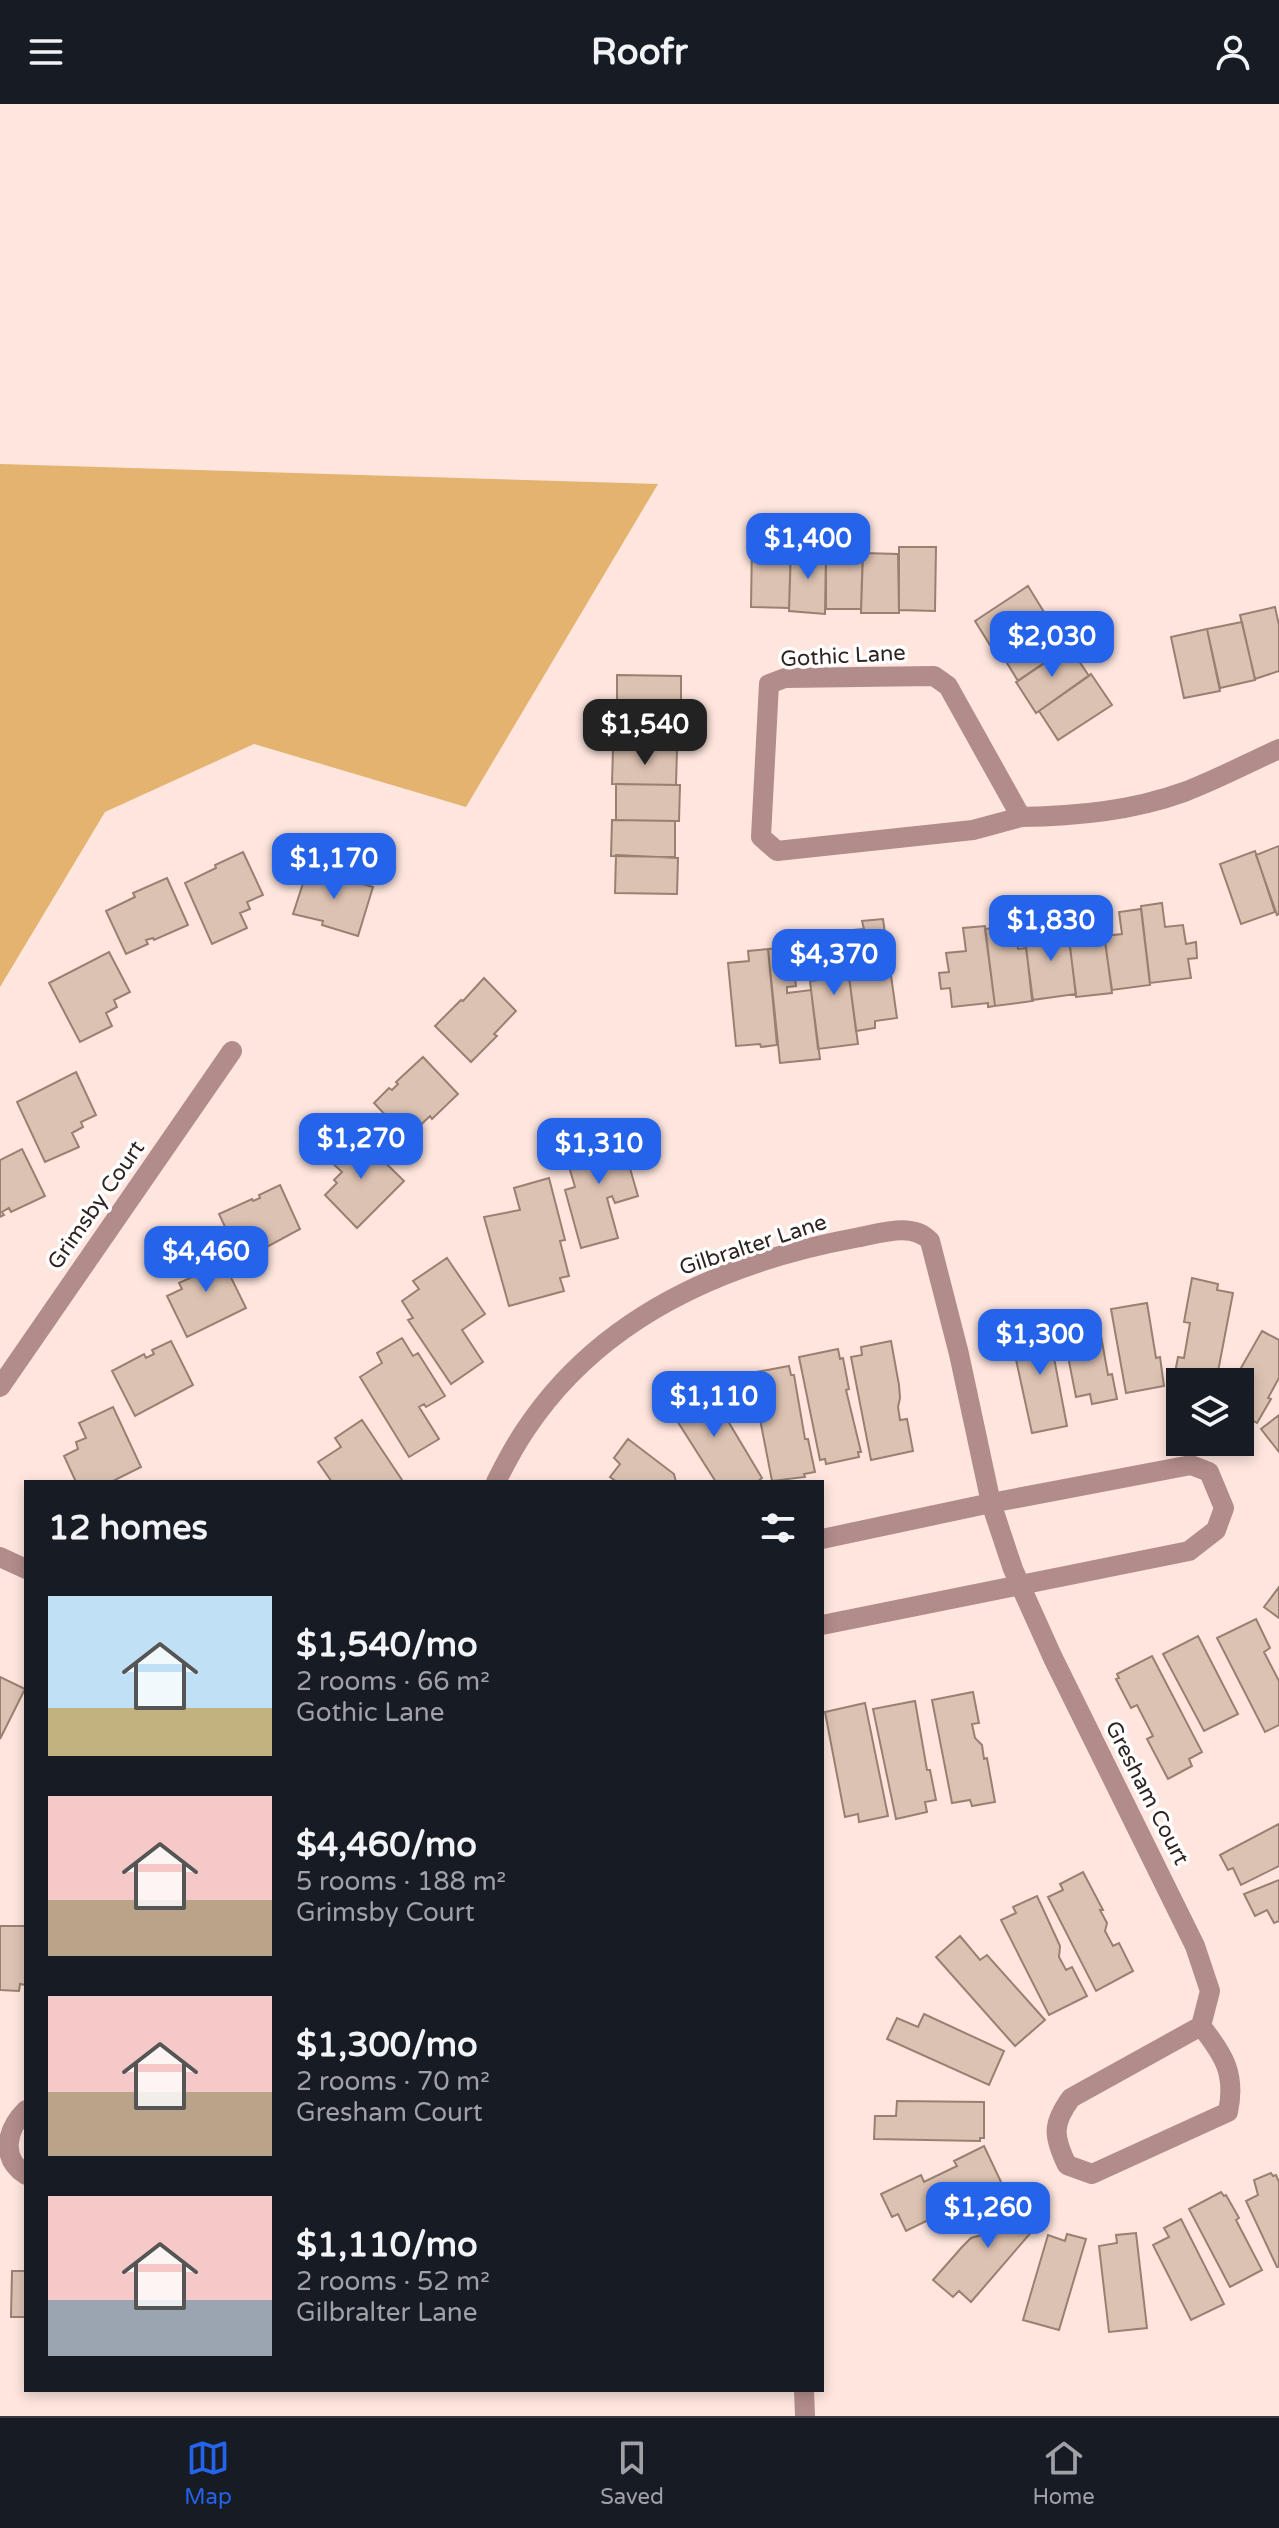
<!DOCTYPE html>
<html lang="en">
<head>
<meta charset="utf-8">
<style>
	:root { --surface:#171b24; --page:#20242c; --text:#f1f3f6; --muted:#9ea1a6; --line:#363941; --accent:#2563eb }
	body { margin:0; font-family:"Varela Round",sans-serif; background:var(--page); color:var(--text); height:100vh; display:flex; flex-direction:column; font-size:30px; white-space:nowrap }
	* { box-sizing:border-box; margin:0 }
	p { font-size:26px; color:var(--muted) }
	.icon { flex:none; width:44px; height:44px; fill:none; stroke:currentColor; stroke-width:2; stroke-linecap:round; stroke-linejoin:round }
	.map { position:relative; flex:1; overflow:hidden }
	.side { position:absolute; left:24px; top:1376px; width:800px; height:912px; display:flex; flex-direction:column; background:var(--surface); border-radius:0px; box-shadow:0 4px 12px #0003 }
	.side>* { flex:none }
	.fabs { position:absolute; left:1166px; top:1264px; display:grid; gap:16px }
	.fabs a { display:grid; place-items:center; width:88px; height:88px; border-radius:0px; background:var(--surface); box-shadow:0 4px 12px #0003; font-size:40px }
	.price { position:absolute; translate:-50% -68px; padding:0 18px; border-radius:16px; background:var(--accent); color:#fff; font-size:26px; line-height:52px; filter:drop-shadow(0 2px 4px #0008) }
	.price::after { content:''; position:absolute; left:50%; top:48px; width:24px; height:18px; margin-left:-12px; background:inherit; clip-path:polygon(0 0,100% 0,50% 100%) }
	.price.active { background:#222; color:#fff }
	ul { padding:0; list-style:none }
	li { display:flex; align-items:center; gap:24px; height:200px; padding:0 24px }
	li span { display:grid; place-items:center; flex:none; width:224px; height:160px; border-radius:0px; color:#555 }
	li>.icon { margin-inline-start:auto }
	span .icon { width:96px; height:96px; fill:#fffc; stroke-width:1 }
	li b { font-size:34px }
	h2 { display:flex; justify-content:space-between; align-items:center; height:96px; padding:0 24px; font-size:34px }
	header { display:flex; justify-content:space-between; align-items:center; height:104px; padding:0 24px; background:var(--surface); font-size:36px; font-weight:700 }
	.dock { display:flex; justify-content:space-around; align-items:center; height:112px; border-top:2px solid var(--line); background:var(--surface); font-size:22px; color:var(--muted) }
	.dock a { display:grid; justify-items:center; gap:4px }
	.dock .active { color:var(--accent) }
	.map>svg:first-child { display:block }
</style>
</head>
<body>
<header><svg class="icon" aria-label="menu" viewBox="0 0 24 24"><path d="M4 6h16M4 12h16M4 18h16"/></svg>Roofr<svg class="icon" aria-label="person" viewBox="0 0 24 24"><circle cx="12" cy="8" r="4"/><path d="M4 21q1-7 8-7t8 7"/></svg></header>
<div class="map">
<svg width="1279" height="2312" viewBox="0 0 1279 2312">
	<rect width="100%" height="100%" fill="#fee5de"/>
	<path fill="#e3b36f" d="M0,360L658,380L466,703L254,640L105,708L0,883Z"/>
	<path fill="#dcc2b2" stroke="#988171" stroke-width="2" d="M752,439H791L789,504L751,503Z
		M826,441H863L861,505H826Z
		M899,443H936L935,507L899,506Z
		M791,444L826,445L825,510L789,507Z
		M863,449L898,450L899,509H861Z
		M1028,482L1047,513L995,549L975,517Z
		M1275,503L1279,521V567L1255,575L1240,511Z
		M1047,513L1068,543L1018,577L999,546Z
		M1242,518L1255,576L1220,584L1207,525Z
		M1207,525L1220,587L1184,594L1171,533Z
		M1069,542L1089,572L1036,609L1016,578Z
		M1091,570L1112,601L1058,636L1039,607Z
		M617,571L681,572V609L617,607Z
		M613,607L675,608L677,643L673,642V645H613Z
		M613,645H677L676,681L612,680Z
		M616,680L680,681L679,717L616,716Z
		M612,716L675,717V753L611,752Z
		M1279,742V810L1277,811L1256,751Z
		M1255,747L1275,808L1241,820L1220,760Z
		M243,748L263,791L247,798L250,805L240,809L247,824L212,840L185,779L216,764L215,761Z
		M616,751L678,754L677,790L615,789Z
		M308,764L373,783L358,832L322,821L323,817L293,810Z
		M167,774L188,821L154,836L153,834L146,836L148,840L126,850L106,807L135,793L133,789Z
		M1162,799L1165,823L1183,821L1186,840L1196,838L1197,854L1188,855L1191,874L1150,879L1141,802Z
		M1141,805L1150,881L1112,886L1104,832L1122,830L1119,808Z
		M1062,813L1064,823L1067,820L1076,890L1032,896L1026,841L1044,838L1042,816Z
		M1085,814L1087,829L1096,828V837L1105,836L1112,889L1076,893L1067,816Z
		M883,815L897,914L875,917V924L856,927L843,827L864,825L862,817Z
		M985,822L995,902L988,903V899L952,903L950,884L941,885L939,869L949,868L946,849L966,847L963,824Z
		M1007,822L1008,838L1017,837L1018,845L1026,844L1033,897L995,902L985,825Z
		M843,827L858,940L818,945L810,877L835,874V868L826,869L821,830Z
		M791,842L796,882L787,883V889L811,886L820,955L780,959L768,845Z
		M768,845L777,941L761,943L760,940L736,942L728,859L749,857L748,847Z
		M109,848L130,888L114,896L117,903L106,909L112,922L80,938L49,879Z
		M484,874L516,907L494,930L497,932L471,958L435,922L461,896L463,897Z
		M423,953L458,990L432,1015L430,1012L407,1034L374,999L389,984L392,986L398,980L396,978Z
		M76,968L96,1011L81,1018L83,1023L72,1029L79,1043L45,1058L17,998Z
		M618,1023L638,1092L615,1099L612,1092L607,1094L618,1134L581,1144L565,1086L575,1083L565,1049L591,1042L587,1032Z
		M356,1030L404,1077L357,1124L325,1091L337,1079L334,1076L342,1068L329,1056Z
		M22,1045L45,1092L11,1108L9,1104L2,1108L4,1111L0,1113V1056Z
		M549,1074L565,1136L560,1137L569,1172L560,1174L564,1187L509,1202L484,1113L520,1106L514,1084Z
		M280,1081L300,1125L241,1157L219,1110L252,1095L253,1097L260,1094L259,1091Z
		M216,1143L246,1204L187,1233L167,1192L182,1185L179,1179L190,1174L183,1160Z
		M447,1154L485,1210L462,1226L483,1258L451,1280L408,1216L413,1214L402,1197L419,1185L413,1177Z
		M1192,1174L1218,1180L1217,1186L1233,1189L1216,1278H1180V1286L1172,1285L1178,1253L1184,1254L1190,1219L1184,1218Z
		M1147,1199L1156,1254L1160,1253L1164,1282L1126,1289L1111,1205Z
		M1046,1212L1067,1322L1032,1329L1013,1242L1026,1240L1022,1216Z
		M1098,1215L1108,1271L1112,1270L1117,1295L1092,1300L1090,1290L1076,1293L1062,1222Z
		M1262,1227L1279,1236V1274L1268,1294L1271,1295L1257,1319L1240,1310V1278H1233Z
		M402,1234L413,1252L418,1249L445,1292L426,1303L424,1300L419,1303L439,1335L409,1353L360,1273L382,1259L377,1249Z
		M171,1237L193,1281L135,1312L112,1267L144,1250L146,1254L154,1250L152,1246Z
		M891,1237L899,1281L900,1294L898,1303L900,1316L907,1315L913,1347L871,1356L851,1253L862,1251L861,1243Z
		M838,1245L840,1255L843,1254L849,1285L846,1286L861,1348H858L859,1353L826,1360L825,1355L820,1356L799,1253Z
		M789,1262L791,1271H794L805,1335H808L815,1368L804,1370L805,1373L772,1377L751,1269Z
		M696,1283L705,1297L713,1292L762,1374L757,1378H716L674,1312L677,1310L669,1299Z
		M113,1303L141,1363L111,1378H76L64,1352L78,1345L76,1338L86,1334L79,1319Z
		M1279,1311V1348L1261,1325Z
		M362,1316L402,1376L399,1378H332L318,1358L341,1343L335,1334Z
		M628,1335L674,1370L676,1378H617L610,1373L620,1360L614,1354Z
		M1279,1483V1514L1264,1503Z
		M1256,1515L1270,1544L1264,1548L1279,1577V1621L1265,1628L1217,1534Z
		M1198,1532L1238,1610L1204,1627L1163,1550Z
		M1152,1552L1202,1648L1189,1655L1192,1662L1168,1675L1147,1635L1153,1632L1137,1601L1131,1604L1116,1575L1119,1574L1117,1570Z
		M0,1573L25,1585L0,1635Z
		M973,1588L979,1619L972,1620L975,1634L982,1641L984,1655L987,1654L995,1698L972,1702L970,1696L952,1699L932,1596Z
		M915,1597L927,1666H930L936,1696L925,1698L927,1708L896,1715L873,1605Z
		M865,1599L888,1712L859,1718L858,1710L845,1713L825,1608Z
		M1279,1720V1762L1241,1781L1233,1764L1228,1766L1220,1751Z
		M1083,1768L1103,1806H1100L1107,1819L1105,1827L1113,1842L1119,1839L1133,1867L1096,1887L1048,1793L1063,1786L1060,1780Z
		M1279,1776V1817L1274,1819L1267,1806L1255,1812L1244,1790Z
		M1037,1792L1060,1842L1059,1853L1066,1866L1072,1863L1087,1892L1049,1911L1001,1816L1016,1809L1013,1803Z
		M0,1822H26V1881L20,1880L19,1887L0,1886Z
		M960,1832L980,1856L987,1851L1045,1916L1015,1942L936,1853Z
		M924,1910L1004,1947L989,1981L887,1935L897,1914L918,1923Z
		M897,1997L984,1998V2034H980V2037L874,2035L875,2012H896Z
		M984,2042L1002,2080L906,2127L898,2110L892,2113L881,2090L921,2071L924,2078L957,2062L954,2057Z
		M1271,2069L1273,2072L1276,2071L1279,2078V2163H1277L1246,2097L1258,2091L1254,2076Z
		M1221,2088L1224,2092L1226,2091L1239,2114L1236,2116L1262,2166L1230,2183L1189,2105Z
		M1008,2090L1040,2118L971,2198L959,2187L953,2193L933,2176L962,2143L971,2134L981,2131L992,2119L987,2115Z
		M1181,2115L1224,2200L1191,2216L1153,2141L1169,2133L1164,2124Z
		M1136,2129L1147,2224L1109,2228L1099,2142L1117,2139L1116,2131Z
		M1067,2130L1086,2135L1059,2226L1023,2216L1048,2131L1065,2137Z
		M12,2167H26V2213H11Z"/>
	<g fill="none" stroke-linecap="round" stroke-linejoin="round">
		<path stroke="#b28b8b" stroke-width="20" d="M934,572L948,582L1021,713L973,726L777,747L761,733L769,580L785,574Z
			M1021,713C1076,712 1132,707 1184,688C1216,676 1248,659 1279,645
			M0,1283L232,947
			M496,1378C505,1360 515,1341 526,1325C602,1211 726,1158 855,1134C879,1130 912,1117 930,1137L959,1250L991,1399L1013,1465L1053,1554L1195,1842L1210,1887L1201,1922
			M822,1435L991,1399L1191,1361L1209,1368L1224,1404L1216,1426L1189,1447L822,1521
			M0,1453L26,1465
			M1201,1922C1224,1951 1236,1970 1228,2008L1092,2070L1067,2061C1053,2032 1052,2020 1071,1994Z
			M26,2006C6,2026 0,2054 26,2071
			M804,2286L805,2312"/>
	</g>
	<g text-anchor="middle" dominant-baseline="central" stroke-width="7" stroke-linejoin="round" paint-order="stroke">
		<g font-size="22" fill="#302421" stroke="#fff">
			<text transform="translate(843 552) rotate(-3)">Gothic Lane</text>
			<text transform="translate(96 1101) rotate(-55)">Grimsby Court</text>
			<text transform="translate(753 1141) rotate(-18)">Gilbralter Lane</text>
			<text transform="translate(1147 1689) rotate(63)">Gresham Court</text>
		</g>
	</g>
</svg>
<div class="fabs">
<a><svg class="icon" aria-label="layers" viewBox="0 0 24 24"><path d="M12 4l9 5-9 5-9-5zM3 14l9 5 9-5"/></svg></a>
</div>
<b class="price" style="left:808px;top:477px">$1,400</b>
<b class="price" style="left:1052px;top:575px">$2,030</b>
<b class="price active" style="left:645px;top:663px">$1,540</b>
<b class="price" style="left:334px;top:797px">$1,170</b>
<b class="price" style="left:1051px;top:859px">$1,830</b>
<b class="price" style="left:834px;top:893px">$4,370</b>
<b class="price" style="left:361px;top:1077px">$1,270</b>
<b class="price" style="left:599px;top:1082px">$1,310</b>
<b class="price" style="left:206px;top:1190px">$4,460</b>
<b class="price" style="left:1040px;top:1273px">$1,300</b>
<b class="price" style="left:714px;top:1335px">$1,110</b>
<b class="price" style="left:988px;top:2146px">$1,260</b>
<section class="side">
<h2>12 homes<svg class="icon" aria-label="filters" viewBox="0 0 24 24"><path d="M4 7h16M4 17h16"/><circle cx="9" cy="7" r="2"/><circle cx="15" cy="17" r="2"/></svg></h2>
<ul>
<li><span style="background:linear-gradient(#bfe0f5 70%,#c2b280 0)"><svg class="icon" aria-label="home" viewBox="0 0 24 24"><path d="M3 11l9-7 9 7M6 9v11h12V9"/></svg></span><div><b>$1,540/mo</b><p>2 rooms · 66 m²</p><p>Gothic Lane</p></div></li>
<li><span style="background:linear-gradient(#f6c9c9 65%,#b9a48a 0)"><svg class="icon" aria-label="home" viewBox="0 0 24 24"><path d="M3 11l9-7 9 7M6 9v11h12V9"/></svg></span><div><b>$4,460/mo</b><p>5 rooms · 188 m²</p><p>Grimsby Court</p></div></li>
<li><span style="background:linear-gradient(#f6c9c9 60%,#b9a48a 0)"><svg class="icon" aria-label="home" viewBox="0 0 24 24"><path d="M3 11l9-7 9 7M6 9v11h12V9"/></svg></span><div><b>$1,300/mo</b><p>2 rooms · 70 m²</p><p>Gresham Court</p></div></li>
<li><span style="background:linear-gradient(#f6c9c9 65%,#9aa5b1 0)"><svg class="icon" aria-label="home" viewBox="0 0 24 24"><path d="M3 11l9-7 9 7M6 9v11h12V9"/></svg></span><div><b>$1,110/mo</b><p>2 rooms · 52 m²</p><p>Gilbralter Lane</p></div></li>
</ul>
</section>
</div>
<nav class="dock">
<a class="active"><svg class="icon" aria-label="map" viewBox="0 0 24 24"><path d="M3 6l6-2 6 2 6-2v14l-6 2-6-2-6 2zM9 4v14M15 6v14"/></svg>Map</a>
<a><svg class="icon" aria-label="saved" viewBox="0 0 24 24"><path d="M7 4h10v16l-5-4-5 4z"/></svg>Saved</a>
<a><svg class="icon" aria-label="home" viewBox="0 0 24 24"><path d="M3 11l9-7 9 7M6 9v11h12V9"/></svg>Home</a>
</nav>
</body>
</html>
